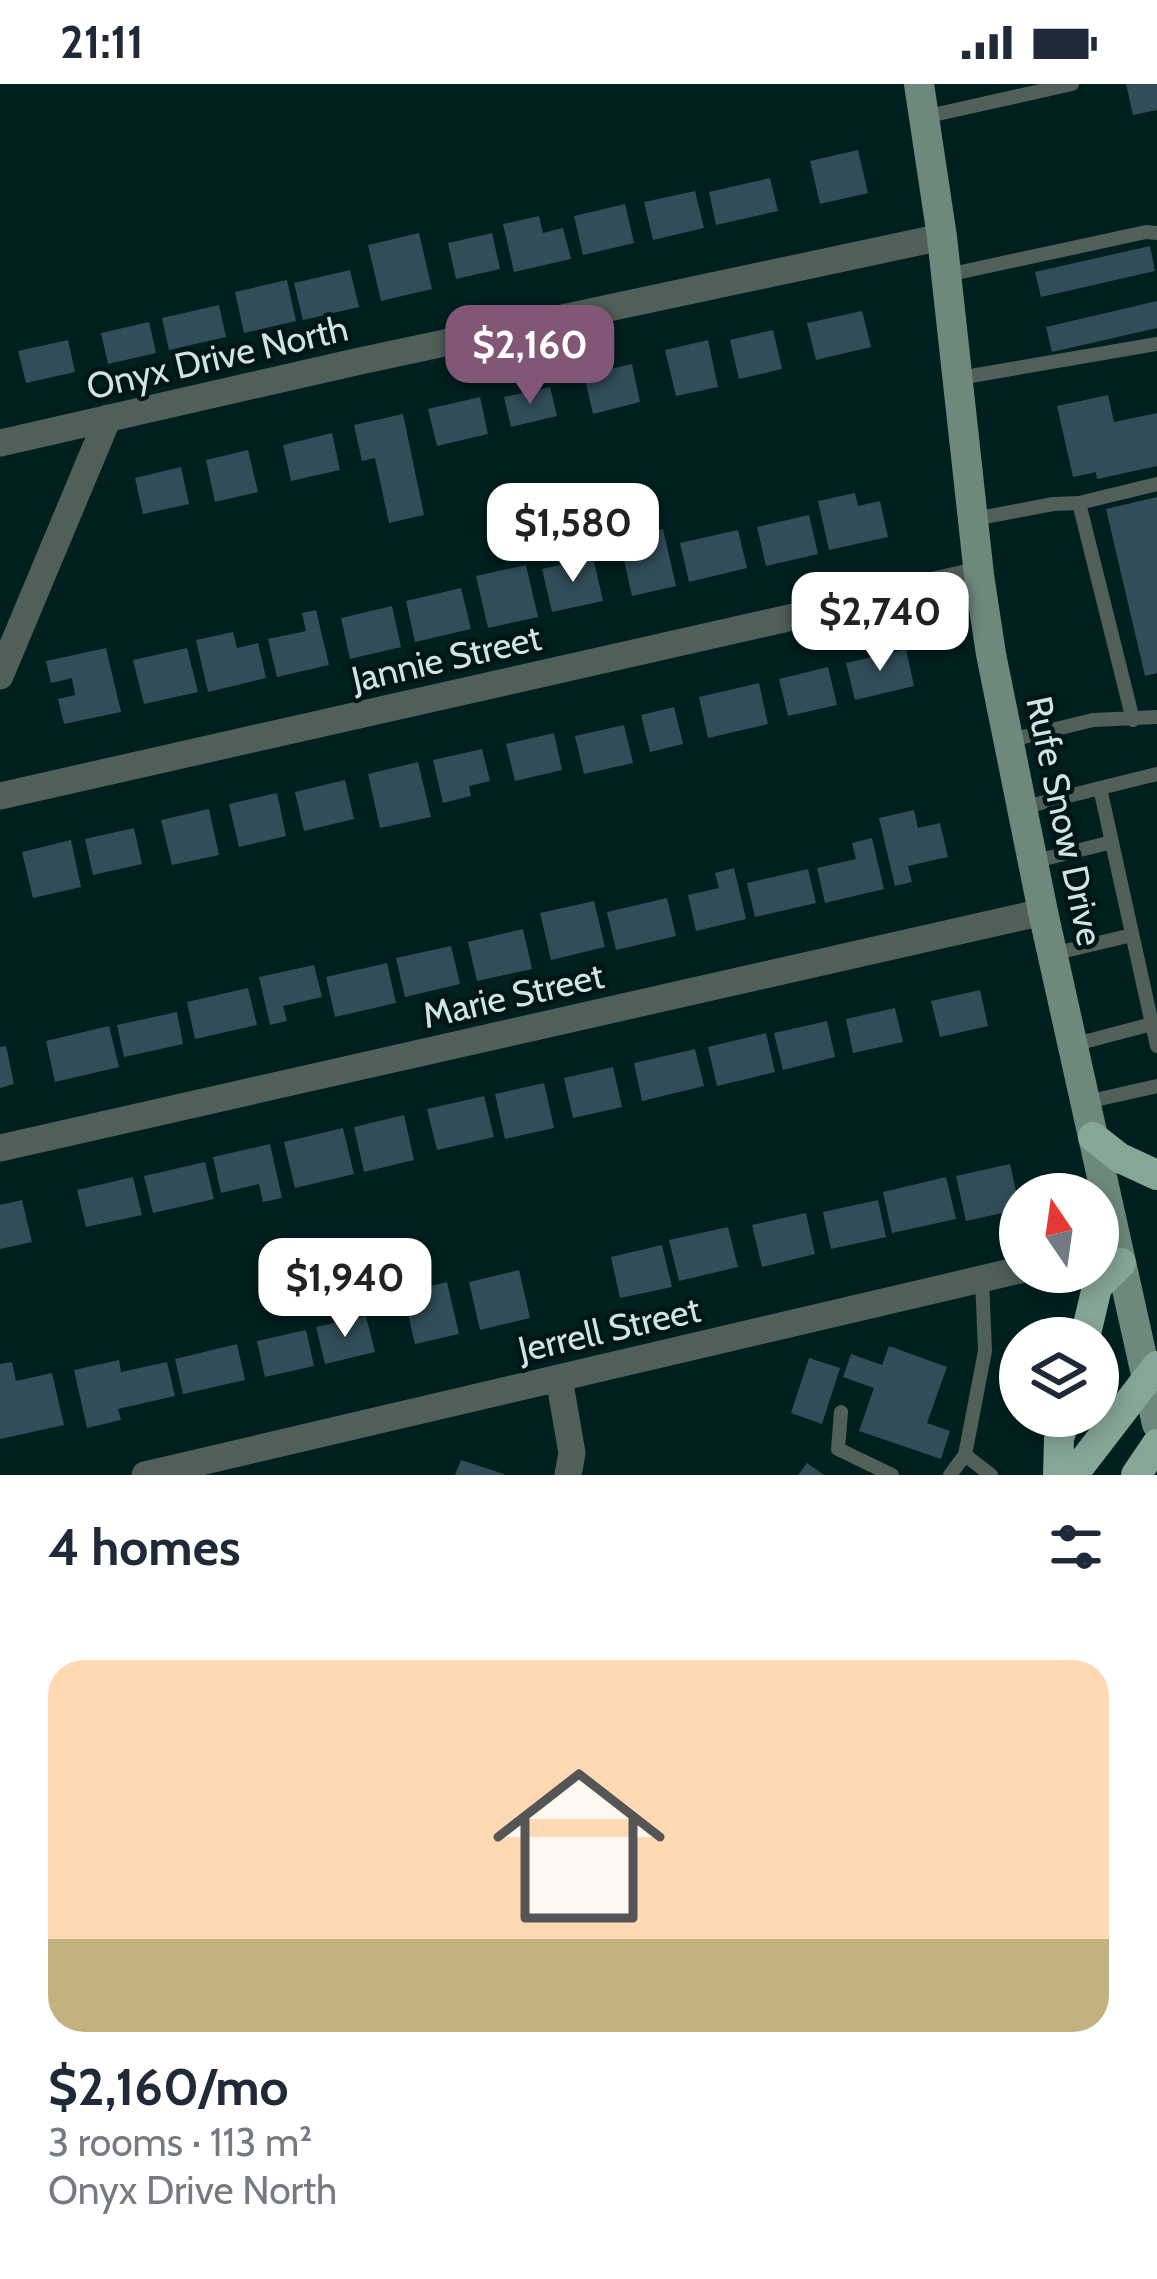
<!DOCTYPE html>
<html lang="en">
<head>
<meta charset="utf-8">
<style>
	:root { --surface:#fff; --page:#f2f2f3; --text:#1f2937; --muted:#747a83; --line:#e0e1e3; --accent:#825776 }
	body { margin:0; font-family:Cabin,sans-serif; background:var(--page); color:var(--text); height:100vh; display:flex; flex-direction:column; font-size:45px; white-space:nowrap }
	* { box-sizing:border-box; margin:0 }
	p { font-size:39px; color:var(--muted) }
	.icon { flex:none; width:66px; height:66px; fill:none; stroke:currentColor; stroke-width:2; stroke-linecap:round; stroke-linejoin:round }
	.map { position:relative; height:1391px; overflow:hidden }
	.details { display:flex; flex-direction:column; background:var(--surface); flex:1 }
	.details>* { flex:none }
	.needle { width:78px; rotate:347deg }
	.buttons { position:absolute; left:999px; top:1089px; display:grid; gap:24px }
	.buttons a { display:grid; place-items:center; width:120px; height:120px; border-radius:50%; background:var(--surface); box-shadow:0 6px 18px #0003; font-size:60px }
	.price { position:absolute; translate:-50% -102px; padding:0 27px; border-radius:24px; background:#fff; color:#222; font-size:39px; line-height:78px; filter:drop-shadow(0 3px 6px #0008) }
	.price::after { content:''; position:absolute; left:50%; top:72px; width:36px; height:27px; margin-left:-18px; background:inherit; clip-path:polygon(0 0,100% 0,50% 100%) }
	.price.active { background:var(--accent); color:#fff }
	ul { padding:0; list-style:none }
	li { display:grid; align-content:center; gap:24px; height:636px; padding:0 48px }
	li+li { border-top:3px solid var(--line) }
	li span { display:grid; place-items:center; height:372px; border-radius:36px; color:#555 }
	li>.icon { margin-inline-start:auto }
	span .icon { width:216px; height:216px; fill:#fffc; stroke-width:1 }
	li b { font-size:51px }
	h2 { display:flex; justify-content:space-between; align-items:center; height:144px; padding:0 48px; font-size:51px }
	.status { display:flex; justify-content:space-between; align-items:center; height:84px; padding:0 60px; background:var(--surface); direction:ltr }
	.status svg { height:33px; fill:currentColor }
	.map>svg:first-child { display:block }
</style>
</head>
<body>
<div class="status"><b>21:11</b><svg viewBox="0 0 49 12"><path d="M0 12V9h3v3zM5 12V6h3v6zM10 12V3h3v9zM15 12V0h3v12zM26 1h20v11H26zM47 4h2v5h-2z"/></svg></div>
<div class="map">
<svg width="1157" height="1391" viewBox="0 0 1157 1391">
	<rect width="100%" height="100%" fill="#002020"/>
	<path fill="#314d58" d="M1126,0H1157V26L1133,31Z
		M858,66L868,109L820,120L810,77Z
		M770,94L778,127L716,141L709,108Z
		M695,107L704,144L653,156L644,118Z
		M625,120L634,159L583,171L574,132Z
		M539,132L543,149L563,144L571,175L514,188L503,140Z
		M419,149L432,205L381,217L368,161Z
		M492,149L500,185L456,195L448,159Z
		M1150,162L1155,187L1041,213L1035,188Z
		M350,186L359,223L303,236L294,199Z
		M287,196L296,237L244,249L235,208Z
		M1157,217V244L1052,268L1046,243Z
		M219,221L226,253L169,266L162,234Z
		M862,227L871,263L816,276L807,239Z
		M149,238L156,269L108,280L101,249Z
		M773,246L782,285L739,295L730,256Z
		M68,256L75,288L26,299L18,267Z
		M708,256L718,303L676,312L665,266Z
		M632,280L640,318L593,330L584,291Z
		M550,303L557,332L511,343L504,313Z
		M1108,311L1114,338L1157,329V382L1097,395L1096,388L1073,393L1057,322Z
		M480,313L488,350L437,362L428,325Z
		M403,330L424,431L389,439L375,374L362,377L354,341Z
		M332,349L340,386L291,397L283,361Z
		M248,366L258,408L215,418L206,376Z
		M181,383L189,420L143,430L135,394Z
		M855,409L858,422L880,417L888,453L829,466L818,417Z
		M1157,413V589L1145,592L1106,425Z
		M809,431L818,470L766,482L757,443Z
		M663,445L676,502L632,512L624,476L647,470L642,450Z
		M738,446L747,484L689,498L680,459Z
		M593,473L603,517L552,528L542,485Z
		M526,481L538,533L488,544L476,492Z
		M461,504L471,545L415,558L406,517Z
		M392,522L401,563L350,575L341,534Z
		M316,526L329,581L277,593L268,555L306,547L302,529Z
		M233,548L237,564L258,559L266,594L208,608L196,556Z
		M106,564L121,628L64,640L58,615L75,611L72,594L51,599L46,577Z
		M187,564L198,608L144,620L133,576Z
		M906,565L914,602L855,616L846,579Z
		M828,583L837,621L788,632L779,595Z
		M759,599L768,640L708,654L699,613Z
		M674,623L683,660L650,668L641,631Z
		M624,641L633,679L584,690L575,652Z
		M554,649L562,686L515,697L506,660Z
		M482,665L490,697L469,702L471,712L443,719L433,676Z
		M418,678L431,733L380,744L368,690Z
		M345,696L354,735L304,747L295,708Z
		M277,709L286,752L239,763L229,720Z
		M209,725L219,771L172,781L161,736Z
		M914,726L918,744L940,739L948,773L908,782L912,798L895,802L879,734Z
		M134,744L142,780L93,791L85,755Z
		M872,754L884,805L825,819L817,784L856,775L852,759Z
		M71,756L81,803L33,814L22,768Z
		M734,784L746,835L696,847L688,811L719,804L715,789Z
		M808,785L816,819L755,833L747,799Z
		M667,814L676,852L616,866L607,828Z
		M594,817L605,863L551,876L540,829Z
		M523,845L532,885L477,897L468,858Z
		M451,862L460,900L405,913L396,874Z
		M387,879L396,919L335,933L326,893Z
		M314,881L322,913L283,922L287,937L270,941L259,893Z
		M248,904L257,941L195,955L187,918Z
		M980,906L988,942L940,953L931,917Z
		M895,924L903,958L853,969L846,935Z
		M177,928L183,960L124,973L117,941Z
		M827,937L835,973L783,986L774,949Z
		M109,942L119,983L55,998L46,957Z
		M766,949L775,988L717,1002L708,963Z
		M6,962L14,1000L0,1004V963Z
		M695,965L704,1002L642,1017L634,979Z
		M613,983L622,1023L573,1034L564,994Z
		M544,999L554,1044L505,1055L495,1010Z
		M484,1012L494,1053L437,1066L427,1025Z
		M404,1031L414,1076L364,1088L354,1043Z
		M343,1044L354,1090L295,1104L284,1058Z
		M270,1060L282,1114L263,1118L259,1100L221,1109L213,1073Z
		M205,1078L214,1115L153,1129L144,1092Z
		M1010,1080L1020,1125L966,1137L956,1092Z
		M133,1093L142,1131L86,1143L77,1106Z
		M946,1093L956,1135L892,1149L883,1108Z
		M22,1116L32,1158L0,1165V1121Z
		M878,1116L886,1153L831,1165L823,1128Z
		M806,1129L815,1170L762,1183L752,1141Z
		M728,1143L738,1183L679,1197L669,1156Z
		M662,1161L672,1203L620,1214L611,1173Z
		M519,1186L530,1234L480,1246L469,1198Z
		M447,1198L459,1250L415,1260L403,1209Z
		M366,1232L375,1268L325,1280L316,1243Z
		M306,1246L314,1282L265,1293L257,1257Z
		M237,1260L245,1296L183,1310L175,1275Z
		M889,1262L947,1283L927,1339L950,1347L941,1375L859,1347L874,1304L843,1293L851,1270L882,1281Z
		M809,1274L840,1284L822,1340L791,1329Z
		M119,1276L121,1288L167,1278L175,1312L118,1325L121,1336L87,1344L74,1286Z
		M12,1278L16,1297L52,1289L64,1341L0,1355V1280Z
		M461,1376L504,1390V1391H455Z
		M807,1379L824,1391H798Z"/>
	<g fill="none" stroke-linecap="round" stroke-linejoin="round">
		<path stroke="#506058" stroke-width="14" d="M924,33L1072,0
			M947,191L1146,148L1157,149
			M959,294L1157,260
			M1079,419L1133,636
			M974,435L1053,420L1079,419L1157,400
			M1007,657L1093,636L1157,633
			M1100,704L1157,690
			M1021,724L1100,704L1152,940
			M1032,778L1112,758
			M1052,870L1132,851
			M1072,961L1152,940L1157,962
			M1086,1018L1157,1002
			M841,1328L838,1365L892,1391
			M965,1371L991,1391
			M950,1391L965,1371L985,1267L982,1195"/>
		<path stroke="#506058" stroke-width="27" d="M0,359L360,277L942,153
			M0,592L108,334
			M0,712L979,491
			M0,1064L1043,828
			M559,1294L572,1369L568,1391
			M145,1391L1020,1186"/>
		<path stroke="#6e887b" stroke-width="30" d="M919,0L942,153L979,491L991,570L1043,828L1157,1340"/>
		<path stroke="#86a696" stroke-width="30" d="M1093,1053L1120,1074L1157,1091
			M1085,1254L1097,1203L1121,1179
			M1058,1391L1059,1355L1066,1332
			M1073,1391L1157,1282
			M1136,1391L1157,1360"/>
	</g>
	<g text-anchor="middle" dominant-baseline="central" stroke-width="9" stroke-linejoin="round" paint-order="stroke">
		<g font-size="36" fill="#d1e3e3" stroke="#001616">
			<text transform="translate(217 273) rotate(-13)">Onyx Drive North</text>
			<text transform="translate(446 574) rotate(-13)">Jannie Street</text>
			<text transform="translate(1065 737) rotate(78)">Rufe Snow Drive</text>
			<text transform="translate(513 911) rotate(-13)">Marie Street</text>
			<text transform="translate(609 1245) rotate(-13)">Jerrell Street</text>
		</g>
	</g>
</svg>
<div class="buttons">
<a><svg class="needle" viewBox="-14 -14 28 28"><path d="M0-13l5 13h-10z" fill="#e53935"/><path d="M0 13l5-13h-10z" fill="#747a83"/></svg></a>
<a><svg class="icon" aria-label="layers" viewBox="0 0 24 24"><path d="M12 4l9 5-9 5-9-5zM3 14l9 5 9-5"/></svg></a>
</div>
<b class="price active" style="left:530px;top:323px">$2,160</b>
<b class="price" style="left:573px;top:501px">$1,580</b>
<b class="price" style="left:880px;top:590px">$2,740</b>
<b class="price" style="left:345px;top:1256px">$1,940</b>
</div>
<section class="details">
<h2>4 homes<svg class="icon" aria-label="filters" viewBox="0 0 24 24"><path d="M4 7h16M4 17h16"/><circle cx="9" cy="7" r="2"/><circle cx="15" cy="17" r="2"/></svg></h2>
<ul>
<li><span style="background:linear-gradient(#ffd9b3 75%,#c2b280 0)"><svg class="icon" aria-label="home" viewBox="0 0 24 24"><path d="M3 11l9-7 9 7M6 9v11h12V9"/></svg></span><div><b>$2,160/mo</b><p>3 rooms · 113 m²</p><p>Onyx Drive North</p></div></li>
</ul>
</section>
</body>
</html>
